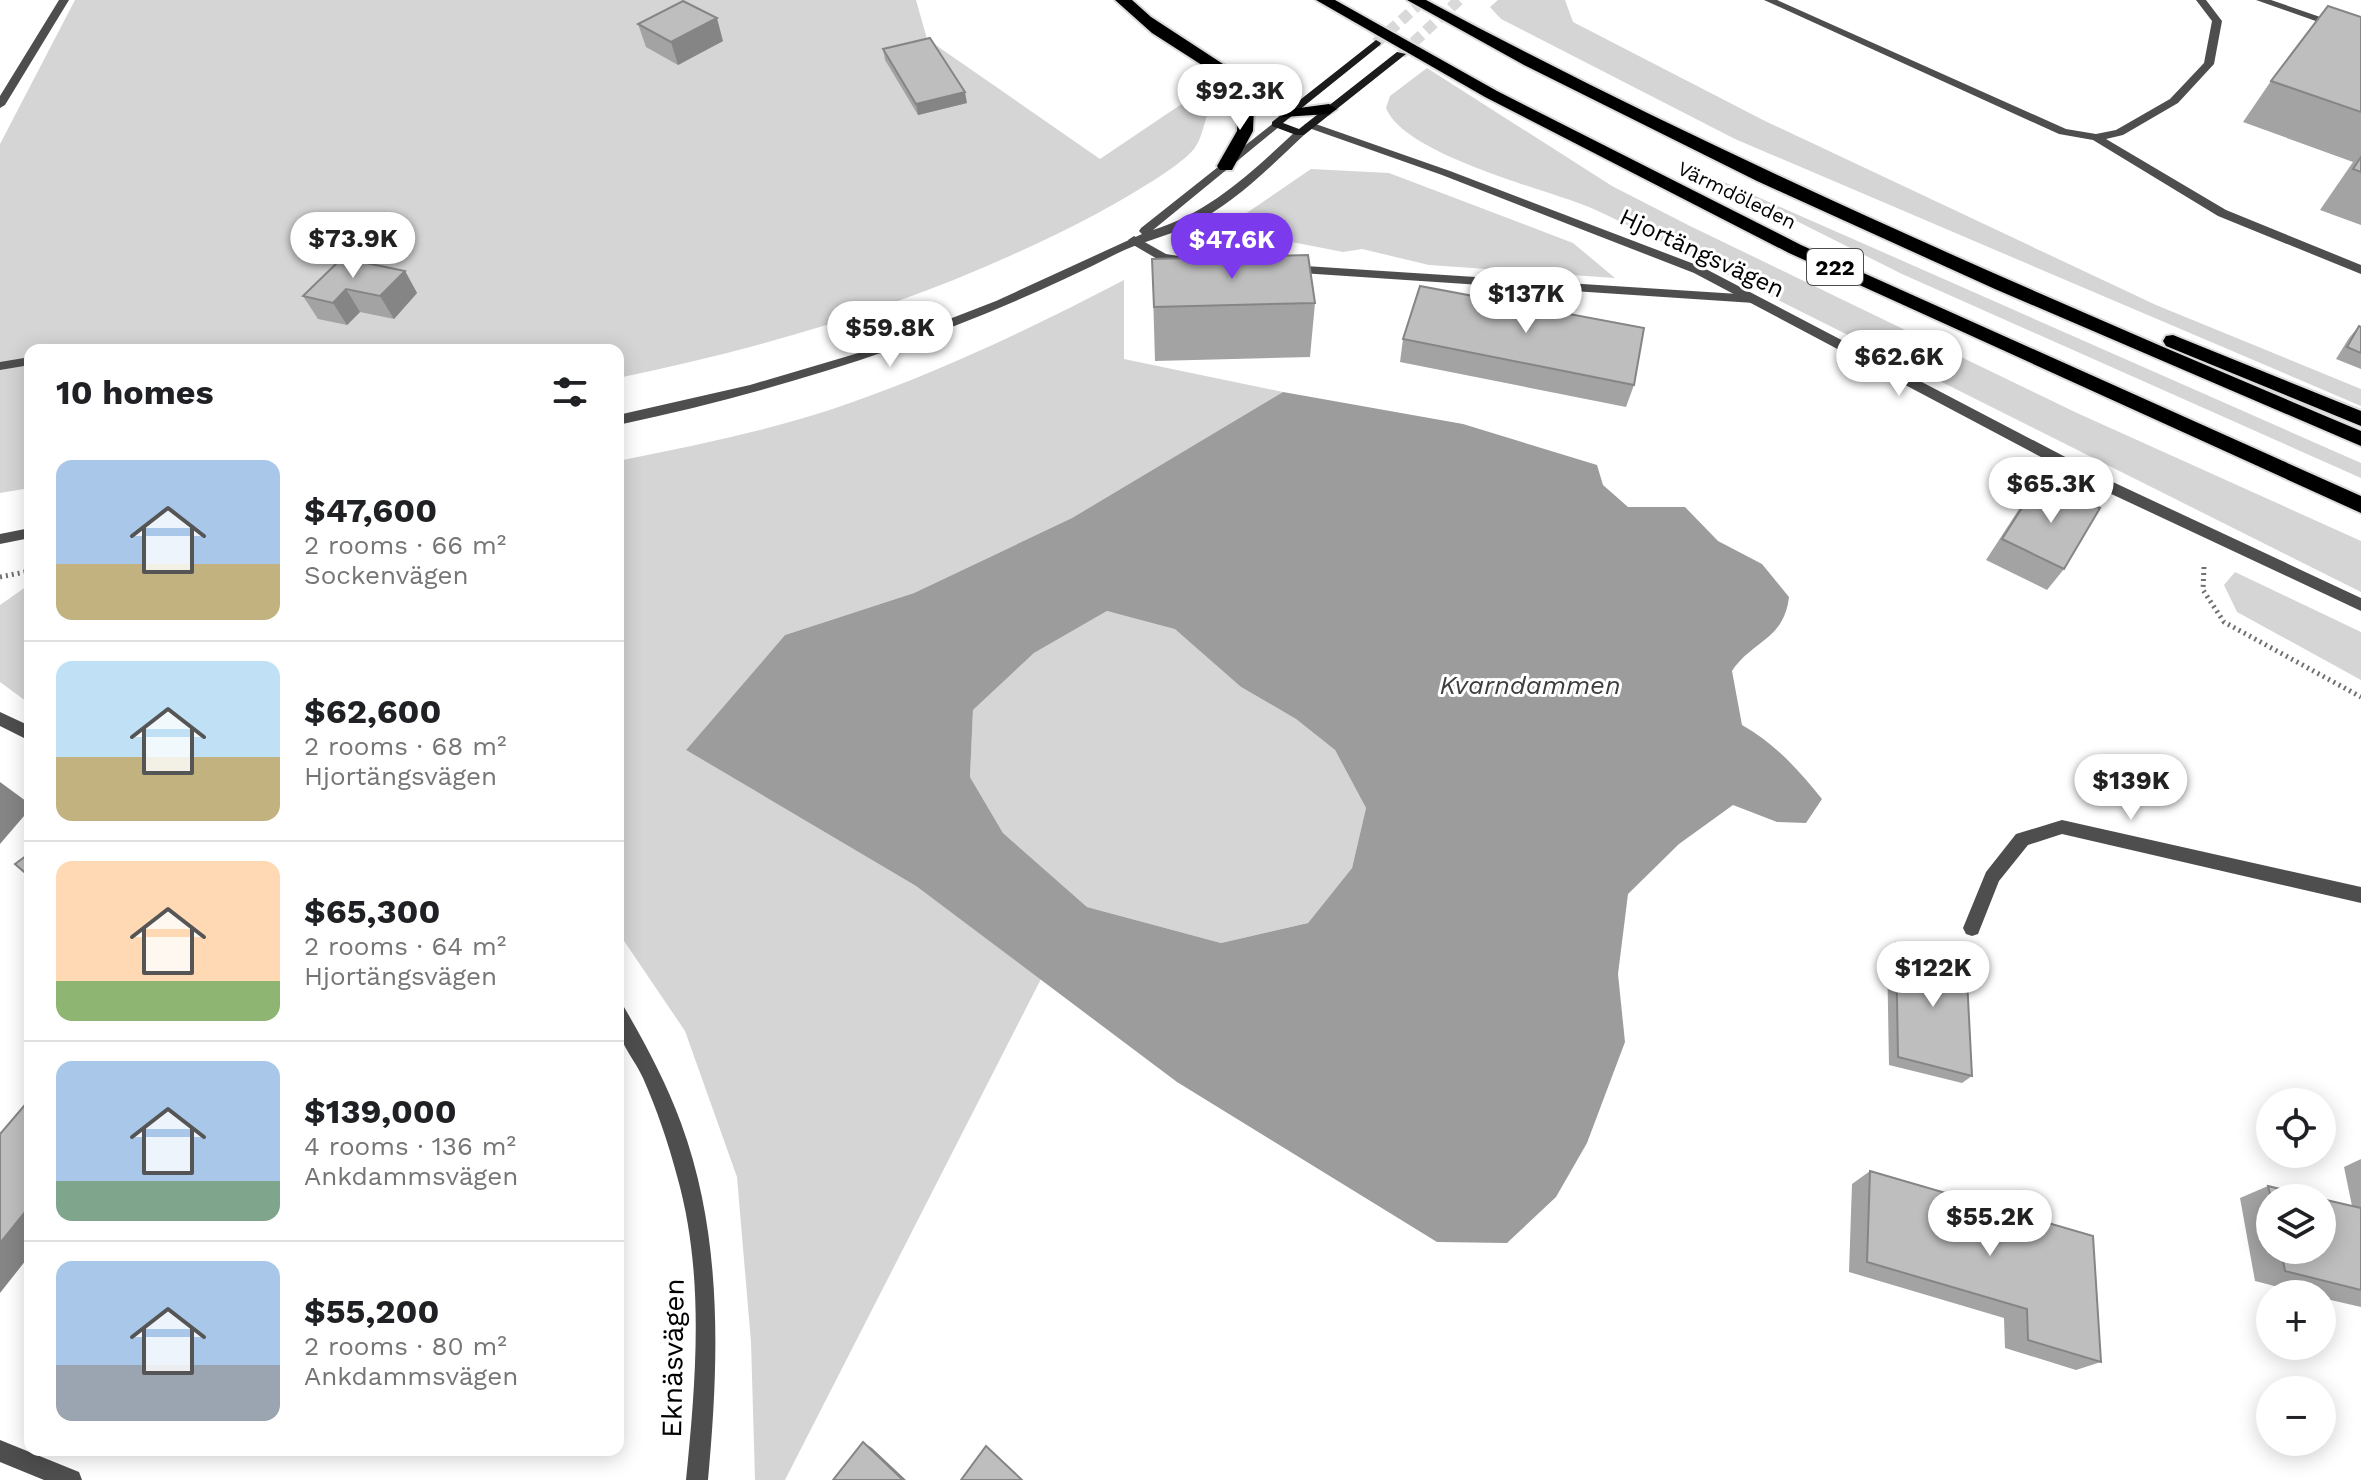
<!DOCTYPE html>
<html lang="en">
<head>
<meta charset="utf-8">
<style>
	:root { --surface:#fff; --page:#f6f6f6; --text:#202124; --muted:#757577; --line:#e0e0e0; --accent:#7c3aed }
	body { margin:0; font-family:"Work Sans",sans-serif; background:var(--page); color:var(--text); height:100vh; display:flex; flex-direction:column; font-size:30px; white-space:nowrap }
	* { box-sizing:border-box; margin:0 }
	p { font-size:26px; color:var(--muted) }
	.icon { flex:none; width:44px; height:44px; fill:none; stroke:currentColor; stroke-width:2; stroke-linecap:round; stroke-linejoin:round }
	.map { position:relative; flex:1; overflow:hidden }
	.side { position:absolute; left:24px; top:344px; width:600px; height:1112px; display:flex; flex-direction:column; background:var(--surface); border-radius:16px; box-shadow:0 4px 20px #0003 }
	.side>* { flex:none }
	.buttons { position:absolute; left:2256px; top:1088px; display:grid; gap:16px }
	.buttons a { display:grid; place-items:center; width:80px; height:80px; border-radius:50%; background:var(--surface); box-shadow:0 4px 20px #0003; font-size:40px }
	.price { position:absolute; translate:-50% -68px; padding:0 18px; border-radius:28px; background:#fff; color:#222; font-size:26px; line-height:52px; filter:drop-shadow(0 2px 4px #0008) }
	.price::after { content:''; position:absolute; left:50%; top:48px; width:24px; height:18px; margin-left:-12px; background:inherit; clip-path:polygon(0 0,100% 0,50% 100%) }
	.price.on { background:var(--accent); color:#fff }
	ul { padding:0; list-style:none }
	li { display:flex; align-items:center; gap:24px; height:200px; padding:0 32px }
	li+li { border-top:2px solid var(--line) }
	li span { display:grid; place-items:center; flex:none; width:224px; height:160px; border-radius:16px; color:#555 }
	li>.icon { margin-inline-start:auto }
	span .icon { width:96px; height:96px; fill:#fffc; stroke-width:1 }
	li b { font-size:34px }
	h2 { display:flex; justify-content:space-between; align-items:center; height:96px; padding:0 32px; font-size:34px }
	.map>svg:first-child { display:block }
</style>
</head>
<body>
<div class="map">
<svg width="2361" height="1480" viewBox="0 0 2361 1480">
	<rect width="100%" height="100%" fill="#fff"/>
	<path fill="#d5d5d5" d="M75,0H916L927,39L1100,159L1192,97L1207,115C1204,125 1201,140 1194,149C1180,167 1120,201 1098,213C943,295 790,342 618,378V350H30V488L0,493V144Z
		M1498,0H1565L1573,22L1765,121L2156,305L2361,389V406L1735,139L1501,19L1490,7Z
		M1427,68L1612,186L1688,225L2077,413L2361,541V592L1662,242C1638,231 1614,218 1589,207C1542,188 1405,155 1386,108L1390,96Z
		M1683,164L2361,463V478L1902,274Z
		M1311,169L1389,173L1573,243L1615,278L1429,265L1362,249L1343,252L1266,237L1239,243L1207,240Z
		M1124,280V359L1283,392L1072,518L914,593L785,635L686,750L916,886L1041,979L785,1480H755L751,1342L737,1177L685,1031L618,932V461C696,445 774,430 850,403C944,370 1036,326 1124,280Z
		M2235,572L2361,632V680L2237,612L2224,585Z
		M30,584V704L0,682V605Z
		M1107,611L1175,628L1241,687L1296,719L1335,750L1366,808L1352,868L1308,923L1221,943L1087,907L1003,833L970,777L973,710L1034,653Z"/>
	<path fill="#9c9c9c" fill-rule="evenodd" d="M1283,392L1463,424L1597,465L1603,485L1628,507H1685L1718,541L1762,564L1789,597C1784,640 1753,640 1732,671L1742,725C1775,744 1798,769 1822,799L1806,823L1777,822L1733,805L1679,844L1628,894L1618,974L1625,1042L1587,1143L1556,1197L1507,1243L1437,1242L1177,1082L916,886L686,750L785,635L914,593L1072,518ZM1107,611L1175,629L1241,687L1296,719L1335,750L1366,808L1352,868L1308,923L1221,943L1087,907L1003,833L970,777L973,710L1034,653Z"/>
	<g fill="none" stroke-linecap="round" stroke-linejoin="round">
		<path stroke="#d9d9d9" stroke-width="11" stroke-dasharray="11 6" stroke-linecap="butt" d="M1376,43L1424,0
			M1401,54L1459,0"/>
		<g stroke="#dbdbdb" stroke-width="4">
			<path id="motorway" d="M1115,0H1132L1151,17L1292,109L1329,104L1337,109L1329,114L1283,117L1152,33Z
				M1316,0H1335L1497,91L1801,245L2361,496V513L1789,253L1485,97Z
				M1407,0H1426C1729,162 2044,297 2361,431V446L1995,289L1757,181L1524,65Z
				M1246,102L1254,107L1253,131L1232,170H1220L1217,166L1237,131L1238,107Z
				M2173,335L2361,411V426L2166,346L2163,341L2166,336Z"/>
		</g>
		<path stroke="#707070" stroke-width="5" stroke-dasharray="2 4" stroke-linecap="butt" d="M2204,567L2203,590L2224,622L2361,697
			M0,577L30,571"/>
		<path fill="#4e4e4e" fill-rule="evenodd" d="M1764,0H1777L2066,129L2096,134L2116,130L2170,99L2204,63L2212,21L2196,0H2206L2222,21L2214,64L2178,103L2123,135L2106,139L2226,210L2361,265V274L2218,216L2093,140L2059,134Z
			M2256,0H2271L2361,31V37Z
			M1134,236L1166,254L1191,258L1193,261L1187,265L1159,260L1130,243L1128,240Z
			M1290,265L1754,295L1760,299L1754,303L1286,272V266Z
			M30,357V365L0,370V362Z"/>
		<path fill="#4e4e4e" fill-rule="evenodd" d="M59,0H69L5,105L0,108V96Z
			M1310,122L1450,171L1702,267L2115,483L2361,598V611L2105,491L1694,273L1442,175L1306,127L1304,125Z
			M0,712L30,726V741L0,726Z
			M2062,820L2361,887V903L2062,834L2028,845L1999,881L1978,934L1972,936L1966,934L1963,928L1986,872L2016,834Z
			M618,1004L624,1007C646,1045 666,1082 681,1123C723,1237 719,1361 708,1480H686C696,1380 705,1274 677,1176C668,1142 657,1110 643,1078C636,1062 621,1045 618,1029C617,1021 618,1012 618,1004Z
			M0,1440L79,1472L82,1480H44L0,1462Z"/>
		<path fill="#4e4e4e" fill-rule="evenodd" d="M1276,121L1282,124L1280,126L1153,230C1211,212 1253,171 1296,131H1304V135C1269,168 1234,204 1190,225C1166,237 1140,242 1116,254C956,335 794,387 618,425V415L750,385L872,349L996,301L1142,234L1139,231L1141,228Z
			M30,528V538L0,544V534Z"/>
		<path fill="#1b1b1b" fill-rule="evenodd" d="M1376,40L1381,43L1380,45L1283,123L1299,129L1397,52L1406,54L1304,135H1296L1272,126V122Z"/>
		<use href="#motorway" fill="#000" fill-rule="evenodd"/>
	</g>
	<path fill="#a3a3a3" d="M2361,17V225L2320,210L2353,162L2243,122L2271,81Z
		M638,24L723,41L678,65L646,47Z
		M883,49L967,103L918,115L885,60Z
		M1152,259L1315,303L1310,357L1155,361Z
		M405,271L417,293L394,319L360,312L347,325L318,319L303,296Z
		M2359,326L2361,327V369L2336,359L2349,338Z
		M1403,339L1634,385L1626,407L1400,362Z
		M2039,481L2064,569L2047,590L1986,560L2023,503Z
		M1896,943L1972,1076L1962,1083L1889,1065L1887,951Z
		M2361,1159V1307L2322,1298V1294H2306L2255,1281L2240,1198L2268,1186L2317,1198H2270V1250H2322L2352,1206L2344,1167Z
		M1870,1171L2101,1362L2076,1370L2005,1348L2004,1318L1849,1272L1852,1184Z"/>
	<path fill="#858585" d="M717,18L723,41L678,65L671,42Z
		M965,92L967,103L918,115L916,104Z
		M405,271L417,293L394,319L380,296Z
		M346,289L360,312L347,325L333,303Z
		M0,782L30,804V809L0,844Z
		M30,1206V1255L0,1293V1243Z
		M863,1442L872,1448L906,1480H903Z"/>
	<path fill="#bebebe" stroke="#858585" stroke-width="2" d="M683,1L717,18L671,42L638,24Z
		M2328,6L2361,17V112L2271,81Z
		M930,38L965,92L916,104L883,49Z
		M2361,157V172L2353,169Z
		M1308,255L1315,303L1154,307L1152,259Z
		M342,258L405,271L380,296L346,289L333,303L303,296Z
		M1420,286L1644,328L1634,385L1403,339Z
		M2359,326L2361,327V353L2347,347Z
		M2039,481L2100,508L2064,569L2002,539Z
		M30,853V877L15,864Z
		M1896,943L1966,959L1972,1076L1898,1057Z
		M30,1099V1206L0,1243V1134Z
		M1870,1171L2093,1236L2101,1362L2028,1340L2027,1309L1867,1262Z
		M2268,1186L2317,1198H2271Z
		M2322,1199L2361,1208V1290L2285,1271L2281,1250H2322Z
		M863,1442L903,1480H833Z
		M986,1446L1022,1480H961Z"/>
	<g text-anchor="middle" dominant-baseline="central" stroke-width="6" stroke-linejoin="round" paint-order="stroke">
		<g font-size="20" fill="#000" stroke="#fff">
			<text transform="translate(1737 195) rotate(26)">Värmdöleden</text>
		</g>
		<rect fill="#fff" stroke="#4c4c4c" stroke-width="2" x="1807" y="249" width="56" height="36" rx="6"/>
		<g font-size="22" font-weight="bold" fill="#000">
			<text x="1835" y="267">222</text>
		</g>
		<g font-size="24" fill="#000" stroke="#fff">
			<text transform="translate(1702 253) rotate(25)">Hjortängsvägen</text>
		</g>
		<g font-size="26" font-style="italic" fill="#3d3d3d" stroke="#fff">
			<text x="1530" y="685">Kvarndammen</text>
		</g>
		<g font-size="28" fill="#000" stroke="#fff">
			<text transform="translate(673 1358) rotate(-89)">Eknäsvägen</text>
		</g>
	</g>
</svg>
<div class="buttons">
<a><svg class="icon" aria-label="locate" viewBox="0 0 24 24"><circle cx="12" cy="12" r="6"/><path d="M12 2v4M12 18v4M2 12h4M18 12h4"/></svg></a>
<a><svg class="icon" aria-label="layers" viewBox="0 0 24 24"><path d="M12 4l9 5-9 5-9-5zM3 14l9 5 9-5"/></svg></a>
<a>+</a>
<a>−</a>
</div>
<b class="price" style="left:1240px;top:132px">$92.3K</b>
<b class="price" style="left:353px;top:280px">$73.9K</b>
<b class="price on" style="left:1232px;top:281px">$47.6K</b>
<b class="price" style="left:1526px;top:335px">$137K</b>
<b class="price" style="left:890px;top:369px">$59.8K</b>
<b class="price" style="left:1899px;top:398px">$62.6K</b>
<b class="price" style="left:2051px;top:525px">$65.3K</b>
<b class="price" style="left:2131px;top:822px">$139K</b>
<b class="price" style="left:1933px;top:1009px">$122K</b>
<b class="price" style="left:1990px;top:1258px">$55.2K</b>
<section class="side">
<h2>10 homes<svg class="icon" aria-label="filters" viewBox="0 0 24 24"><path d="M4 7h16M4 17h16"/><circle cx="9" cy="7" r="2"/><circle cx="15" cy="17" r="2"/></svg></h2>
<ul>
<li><span style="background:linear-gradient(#a9c7e8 65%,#c2b280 0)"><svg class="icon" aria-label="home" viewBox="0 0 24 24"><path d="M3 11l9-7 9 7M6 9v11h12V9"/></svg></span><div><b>$47,600</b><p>2 rooms · 66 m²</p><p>Sockenvägen</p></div></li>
<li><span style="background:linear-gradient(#bfe0f5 60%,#c2b280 0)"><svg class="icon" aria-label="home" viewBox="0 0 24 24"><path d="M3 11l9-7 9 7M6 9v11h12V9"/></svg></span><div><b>$62,600</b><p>2 rooms · 68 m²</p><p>Hjortängsvägen</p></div></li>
<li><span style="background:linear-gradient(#ffd9b3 75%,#8fb573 0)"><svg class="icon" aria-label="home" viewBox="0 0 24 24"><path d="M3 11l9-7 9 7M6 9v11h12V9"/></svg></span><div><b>$65,300</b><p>2 rooms · 64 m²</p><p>Hjortängsvägen</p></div></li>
<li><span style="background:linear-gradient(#a9c7e8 75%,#7fa58c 0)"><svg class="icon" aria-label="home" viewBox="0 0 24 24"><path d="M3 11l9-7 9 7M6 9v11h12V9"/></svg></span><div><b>$139,000</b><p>4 rooms · 136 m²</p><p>Ankdammsvägen</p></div></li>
<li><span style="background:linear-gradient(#a9c7e8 65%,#9aa5b1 0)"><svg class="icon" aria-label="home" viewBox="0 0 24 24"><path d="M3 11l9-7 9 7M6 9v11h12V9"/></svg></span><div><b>$55,200</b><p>2 rooms · 80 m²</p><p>Ankdammsvägen</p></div></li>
</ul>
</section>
</div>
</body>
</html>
